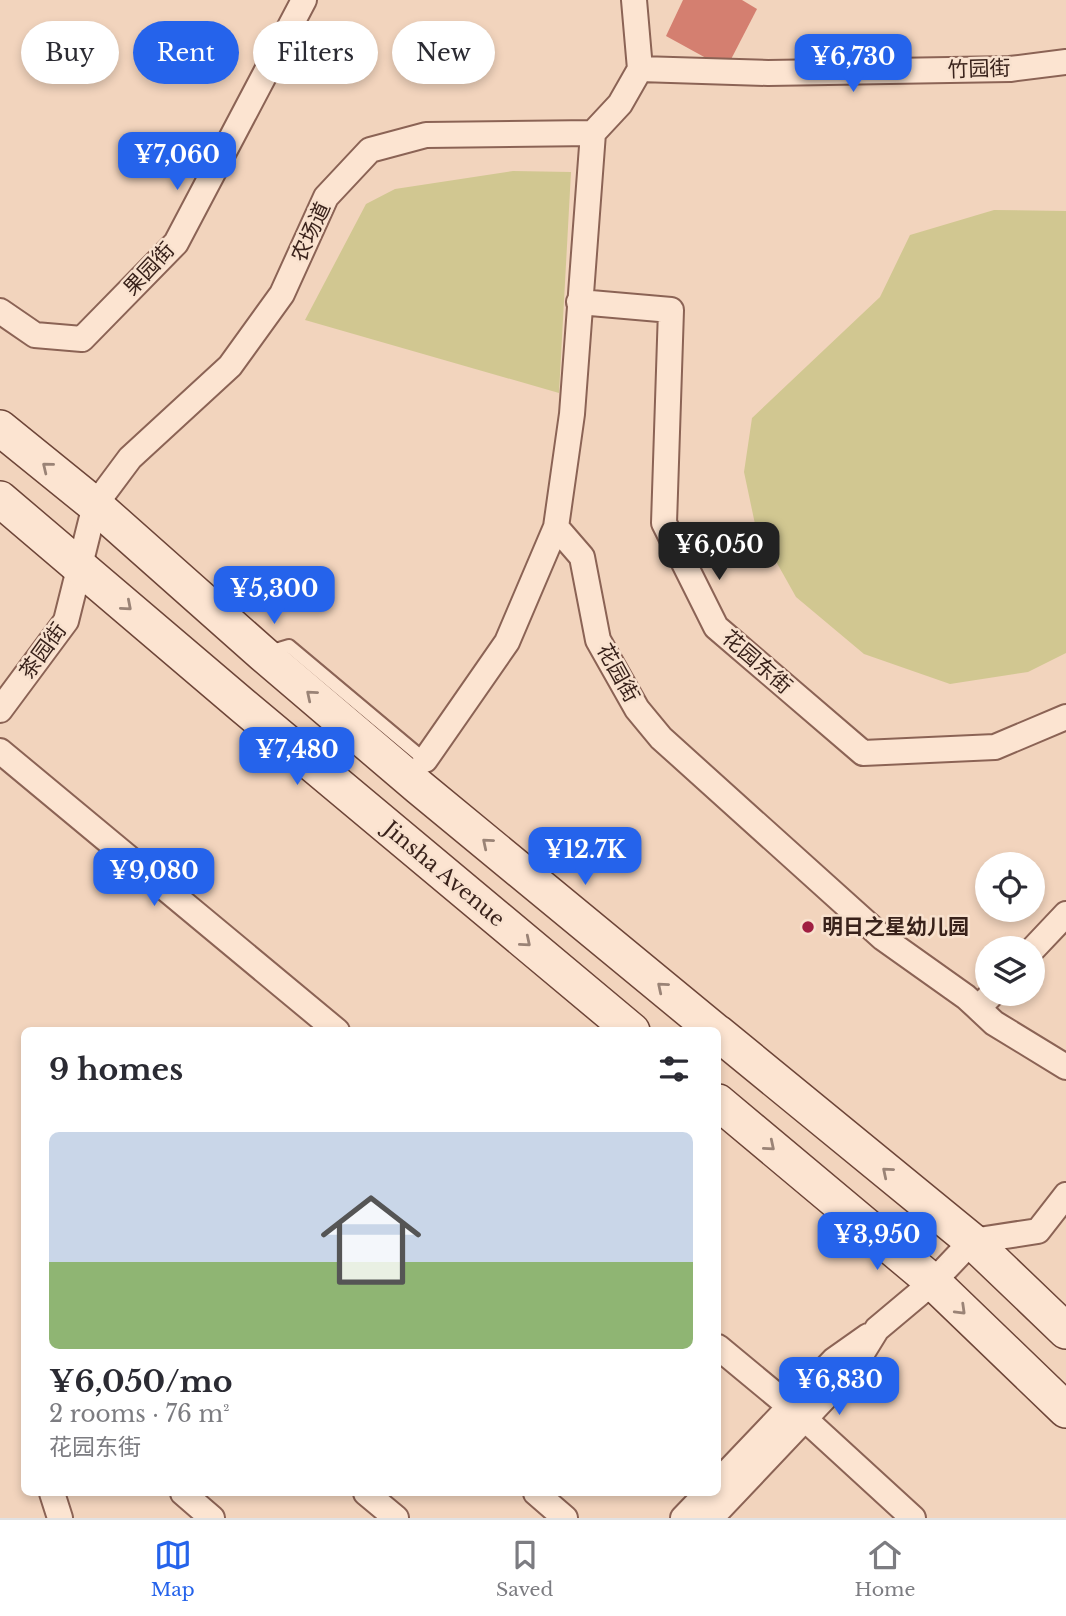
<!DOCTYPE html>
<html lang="en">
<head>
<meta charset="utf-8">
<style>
	:root { --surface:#fff; --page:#f7f7f7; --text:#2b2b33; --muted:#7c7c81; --line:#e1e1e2; --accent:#2563eb }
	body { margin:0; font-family:"Libre Baskerville","Noto Sans SC",serif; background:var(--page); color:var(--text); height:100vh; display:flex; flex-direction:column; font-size:26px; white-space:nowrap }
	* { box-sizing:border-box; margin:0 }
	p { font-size:23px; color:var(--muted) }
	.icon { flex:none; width:38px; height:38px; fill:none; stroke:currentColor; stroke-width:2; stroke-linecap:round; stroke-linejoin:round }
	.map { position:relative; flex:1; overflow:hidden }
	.drawer { position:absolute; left:21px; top:1027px; width:700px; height:469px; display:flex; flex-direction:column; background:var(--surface); border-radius:10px; box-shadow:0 4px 10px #0003 }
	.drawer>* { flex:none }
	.guide { position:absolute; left:21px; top:21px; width:700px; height:63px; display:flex; gap:14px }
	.fabs { position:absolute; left:975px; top:852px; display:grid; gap:14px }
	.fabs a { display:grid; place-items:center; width:70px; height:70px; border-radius:50%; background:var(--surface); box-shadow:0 4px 10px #0003; font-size:35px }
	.price { position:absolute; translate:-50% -60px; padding:0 16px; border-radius:14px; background:var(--accent); color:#fff; font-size:23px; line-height:46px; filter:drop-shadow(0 2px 4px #0008) }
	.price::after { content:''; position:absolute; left:50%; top:42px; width:21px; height:16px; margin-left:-10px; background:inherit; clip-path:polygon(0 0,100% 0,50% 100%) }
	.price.selected { background:#222; color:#fff }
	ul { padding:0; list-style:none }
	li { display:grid; align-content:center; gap:14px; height:371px; padding:0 28px }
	li span { display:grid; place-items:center; height:217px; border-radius:10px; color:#555 }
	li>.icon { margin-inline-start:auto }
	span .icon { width:126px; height:126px; fill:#fffc; stroke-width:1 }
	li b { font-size:30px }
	h2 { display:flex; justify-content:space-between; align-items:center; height:84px; padding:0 28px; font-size:30px }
	.tag { padding:0 24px; border-radius:32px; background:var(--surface); box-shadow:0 4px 10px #0003; font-size:24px; line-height:63px }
	.tag.selected { background:var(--accent); color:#fff }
	.tabs { display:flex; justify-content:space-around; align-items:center; height:98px; border-top:2px solid var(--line); background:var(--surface); font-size:19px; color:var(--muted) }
	.tabs a { display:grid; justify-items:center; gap:4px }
	.tabs .selected { color:var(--accent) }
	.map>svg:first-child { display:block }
</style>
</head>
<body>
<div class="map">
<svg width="1066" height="1518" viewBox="0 0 1066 1518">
	<rect width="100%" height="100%" fill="#f2d4bd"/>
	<path fill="#d1c791" d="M513,171L571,172L559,393L305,320L366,204L395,189Z
		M994,210L1066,211V653L1028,672L950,684L864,654L796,597L755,524L744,472L752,418L880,297L910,235Z"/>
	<path fill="#d47f70" d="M683,0H742L757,9L726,69L666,36Z"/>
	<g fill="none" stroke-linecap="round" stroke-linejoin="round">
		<g stroke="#8b6355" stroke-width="16">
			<path id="service" d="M269,652L289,646L425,760"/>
		</g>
		<g stroke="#8b6355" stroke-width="28">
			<path id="minor" d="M640,69L768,73L1010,69L1066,62
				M593,133L572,414L556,527L582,557L598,640L637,709L661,738L883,938L966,997L978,1008L992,994
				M579,302L671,310L664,523L716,627L863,753L995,747L1066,717
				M0,311L35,335L82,339L176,243L304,0
				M0,710L66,621L95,505L130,458L230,366L282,294L326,197L370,150L426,135L593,133L620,104L640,69L634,0
				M0,751L337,1031
				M425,760L507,642L556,527
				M1032,950L1066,914
				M978,1008L994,1023L1066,1067
				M718,1347L806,1420L913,1518
				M718,1482L834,1360L868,1336
				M52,1493L60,1518
				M183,1493L212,1518
				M366,1493L396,1518
				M536,1493L565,1518
				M683,1518L707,1493
				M711,1518L853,1368L877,1329L933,1282L972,1241L1038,1231L1066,1195"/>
		</g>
		<g stroke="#6d4538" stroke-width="38">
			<path id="secondary" d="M0,428L95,505L263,654L419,787L715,1031
				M0,499L242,705L632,1031
				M718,1033L972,1241L1066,1331
				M718,1102L933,1282L1066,1410"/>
		</g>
		<use href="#service" stroke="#fce4d1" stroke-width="12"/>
		<use href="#minor" stroke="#fce4d1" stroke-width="24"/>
		<use href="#secondary" stroke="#fce4d1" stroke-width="35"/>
	</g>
	<defs><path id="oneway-chevron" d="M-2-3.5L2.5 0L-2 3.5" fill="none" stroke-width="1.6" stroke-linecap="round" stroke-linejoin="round" transform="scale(1.75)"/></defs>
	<g stroke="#9a8376">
		<use href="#oneway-chevron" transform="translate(47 467) rotate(-141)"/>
		<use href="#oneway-chevron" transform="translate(127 606) rotate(41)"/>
		<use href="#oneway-chevron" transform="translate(311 695) rotate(-140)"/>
		<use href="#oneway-chevron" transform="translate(487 843) rotate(-140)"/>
		<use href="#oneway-chevron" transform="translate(526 942) rotate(40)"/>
		<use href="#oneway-chevron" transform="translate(662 987) rotate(-140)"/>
		<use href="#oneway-chevron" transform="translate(770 1146) rotate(40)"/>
		<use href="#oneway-chevron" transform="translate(887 1172) rotate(-140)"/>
		<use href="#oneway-chevron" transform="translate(961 1310) rotate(44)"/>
	</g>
	<circle fill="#a01f42" stroke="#f8e1ce" stroke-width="2.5" cx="808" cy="927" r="7"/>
	<g text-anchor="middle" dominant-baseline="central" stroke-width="5" stroke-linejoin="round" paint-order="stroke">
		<g font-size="21" fill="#39221b" stroke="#f8e1ce">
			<text transform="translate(979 69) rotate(-2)">竹园街</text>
			<text transform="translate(311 232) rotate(-65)">农场道</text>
			<text transform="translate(149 269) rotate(-47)">果园街</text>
			<text transform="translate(43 651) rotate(-54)">茶园街</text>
			<text transform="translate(757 662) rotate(41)">花园东街</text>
			<text transform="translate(618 673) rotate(61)">花园街</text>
			<text transform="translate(444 874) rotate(40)">Jinsha Avenue</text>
		</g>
		<g font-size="21" font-weight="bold" fill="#39221b" stroke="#f8e1ce" text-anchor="start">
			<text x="822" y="927">明日之星幼儿园</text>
		</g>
	</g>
</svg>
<div class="fabs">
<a><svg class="icon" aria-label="locate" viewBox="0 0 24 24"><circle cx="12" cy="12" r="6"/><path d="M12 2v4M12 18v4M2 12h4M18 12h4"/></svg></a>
<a><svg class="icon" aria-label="layers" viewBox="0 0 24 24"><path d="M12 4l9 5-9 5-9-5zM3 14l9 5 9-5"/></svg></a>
</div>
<b class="price" style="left:853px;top:94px">¥6,730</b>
<b class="price" style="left:177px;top:192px">¥7,060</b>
<b class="price selected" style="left:719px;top:582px">¥6,050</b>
<b class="price" style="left:274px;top:626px">¥5,300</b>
<b class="price" style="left:297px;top:787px">¥7,480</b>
<b class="price" style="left:585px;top:887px">¥12.7K</b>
<b class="price" style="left:154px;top:908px">¥9,080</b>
<b class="price" style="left:877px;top:1272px">¥3,950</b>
<b class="price" style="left:839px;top:1417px">¥6,830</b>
<div class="guide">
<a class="tag">Buy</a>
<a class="tag selected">Rent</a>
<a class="tag">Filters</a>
<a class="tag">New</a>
</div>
<section class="drawer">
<h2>9 homes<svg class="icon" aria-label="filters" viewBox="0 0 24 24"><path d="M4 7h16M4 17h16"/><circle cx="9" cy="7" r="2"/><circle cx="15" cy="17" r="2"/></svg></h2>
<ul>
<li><span style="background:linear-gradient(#c9d6e8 60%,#8fb573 0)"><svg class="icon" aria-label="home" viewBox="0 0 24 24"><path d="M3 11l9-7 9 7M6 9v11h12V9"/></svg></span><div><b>¥6,050/mo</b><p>2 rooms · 76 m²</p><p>花园东街</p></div></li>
</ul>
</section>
</div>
<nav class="tabs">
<a class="selected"><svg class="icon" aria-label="map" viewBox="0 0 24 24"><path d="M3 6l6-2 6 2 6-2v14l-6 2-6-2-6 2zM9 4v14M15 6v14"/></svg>Map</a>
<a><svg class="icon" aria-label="saved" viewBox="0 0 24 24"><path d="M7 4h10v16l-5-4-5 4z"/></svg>Saved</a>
<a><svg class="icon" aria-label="home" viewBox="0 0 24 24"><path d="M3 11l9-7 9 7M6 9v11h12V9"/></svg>Home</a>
</nav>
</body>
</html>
